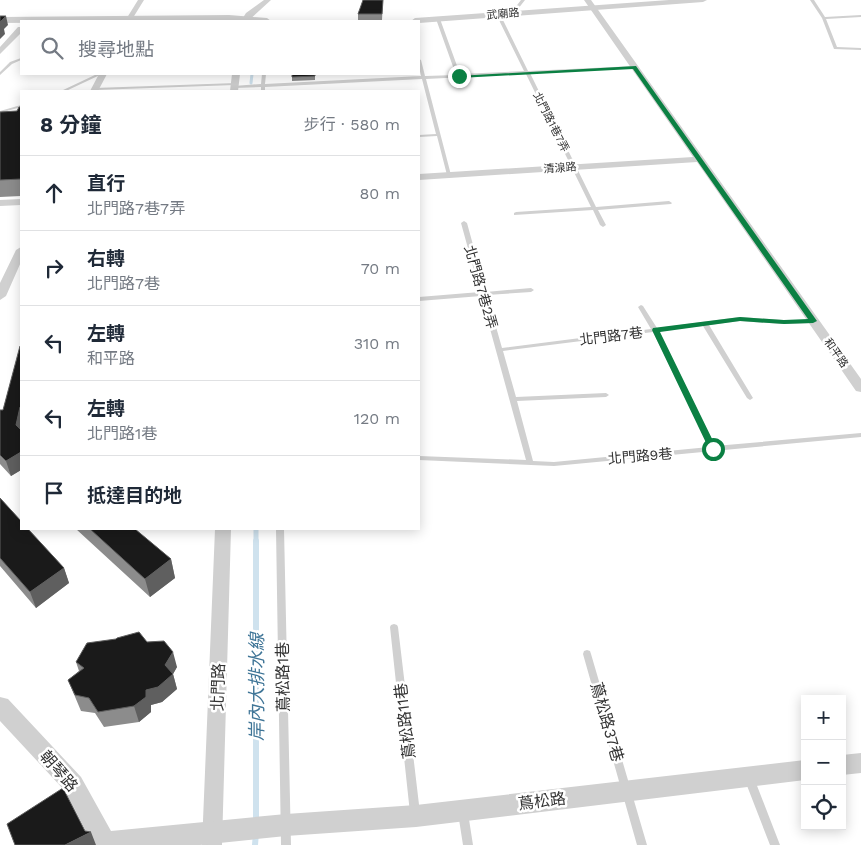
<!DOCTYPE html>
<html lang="zh-TW">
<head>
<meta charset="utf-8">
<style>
  body { margin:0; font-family:"Work Sans","Noto Sans TC",sans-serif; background:#f6f6f7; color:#1f2937 }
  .controls { position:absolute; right:15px; bottom:15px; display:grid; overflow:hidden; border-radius:0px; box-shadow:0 2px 12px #0003 }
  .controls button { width:45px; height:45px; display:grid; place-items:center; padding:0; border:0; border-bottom:1px solid #e0e1e3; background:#fff; color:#1f2937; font:25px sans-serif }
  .stop { position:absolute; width:15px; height:15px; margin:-11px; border:4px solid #0b8043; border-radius:50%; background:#fff }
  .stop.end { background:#0b8043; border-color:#fff; box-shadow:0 1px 5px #0008 }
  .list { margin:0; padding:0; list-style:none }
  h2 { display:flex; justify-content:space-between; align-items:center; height:65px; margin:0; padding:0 20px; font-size:21px }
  h2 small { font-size:16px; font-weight:400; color:#747a83 }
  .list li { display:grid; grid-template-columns:32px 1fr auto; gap:15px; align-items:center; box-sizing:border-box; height:75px; padding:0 20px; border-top:1px solid #e0e1e3 }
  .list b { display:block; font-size:19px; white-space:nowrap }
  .list p { margin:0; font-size:16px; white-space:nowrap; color:#747a83 }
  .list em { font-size:16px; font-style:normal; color:#747a83 }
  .icon { flex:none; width:28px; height:28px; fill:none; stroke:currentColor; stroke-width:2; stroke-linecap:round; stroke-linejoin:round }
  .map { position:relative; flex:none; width:861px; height:845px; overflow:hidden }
  .search { position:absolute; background:#fff; box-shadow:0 2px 12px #0003; left:20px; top:20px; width:400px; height:55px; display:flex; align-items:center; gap:12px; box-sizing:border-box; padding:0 18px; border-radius:0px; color:#747a83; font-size:19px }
  .panel { position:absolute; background:#fff; box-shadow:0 2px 12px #0003; left:20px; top:90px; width:400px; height:440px; border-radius:0px }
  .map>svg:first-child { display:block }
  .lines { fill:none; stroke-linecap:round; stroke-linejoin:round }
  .stream-far2 { stroke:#cfe2ee; stroke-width:3 }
  .stream-far1 { stroke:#cfe2ee; stroke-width:5 }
  .stream { stroke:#cfe2ee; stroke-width:6 }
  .service { fill:#d0d0d0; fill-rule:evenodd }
  .minor { fill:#d0d0d0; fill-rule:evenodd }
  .tertiary { fill:#d0d0d0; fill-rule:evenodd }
  .wall { fill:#8c8c8c }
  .shaded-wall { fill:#5f5f5f }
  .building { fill:#1a1a1a; stroke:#5f5f5f }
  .route { fill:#0b8043 }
  .labels { text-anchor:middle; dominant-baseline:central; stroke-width:5; stroke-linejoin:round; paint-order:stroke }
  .far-street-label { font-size:11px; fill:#333; stroke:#fff }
  .street-label { font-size:14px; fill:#333; stroke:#fff }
  .near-street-label { font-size:16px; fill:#333; stroke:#fff }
  .near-water-label { font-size:18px; font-style:italic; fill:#3f7597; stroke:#fff }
</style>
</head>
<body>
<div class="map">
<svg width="861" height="845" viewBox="0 0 861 845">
  <rect width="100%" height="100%" fill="#fff"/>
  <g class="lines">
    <!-- stream-far2 -->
    <path class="stream-far2" d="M251,83L252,74"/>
    <!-- stream-far1 -->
    <path class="stream-far1" d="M256,529V542"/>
    <!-- stream -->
    <path class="stream" d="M256,541V822
      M255,845L256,833"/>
    <!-- service -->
    <path class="service" d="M521,0H525L514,14H512L511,13Z
      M810,0H814L825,17L861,15V17L826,19L837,47L861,48V50L834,49L822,18Z
      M498,13L500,14L528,71L635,66L636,67L634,68L530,73L596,207L669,201L672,203L671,204L598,210L606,225L603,227L600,225L593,210L514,215V213L516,212L591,207L526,74L426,79L451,175L449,176L447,175L437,136L419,137V135L436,134L422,79L265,87V91H261V87L234,88L232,87L234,86L261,84L262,74H266L265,84L421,76L419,67V59L421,60L425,76L456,75L436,19L438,18L440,19L460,74L524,71L496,14Z
      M21,58V60L12,64L0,75V72L10,62Z
      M97,74H102L66,91H61Z
      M236,83V85H235L95,90L93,89L95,88Z
      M21,105V107L0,113V111Z
      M464,221L467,223L486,292L531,288L534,290L531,292L487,295L502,348L651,329L638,307L641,305L643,306L657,328L740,317L783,320H815L816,321L813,323L783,324L740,321L709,325L753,398L750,400L747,398L703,326L659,331L715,446L861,433V437L554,466L419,460V456L526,460L481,296L419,301V297L480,292L461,223ZM653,332L709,447L554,462L533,461L517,401L606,397L609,395L606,393L516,397L503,351Z
      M276,529H284L291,845H281Z
      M394,624L397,625L398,627L420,813L419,816L415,818L411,816L410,813L390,627L391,625Z
      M587,650L590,651L591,654L647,845H637L583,654L584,651Z
      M749,774L752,775L754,778L780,845H770L744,778L746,775Z
      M463,808L467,810L468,813L473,845H463L458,813L459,810Z"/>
    <!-- minor -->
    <path class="minor" d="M138,0H144L131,21H125Z
      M264,0H271L248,21H241L246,13Z
      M584,0H591L861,379V392L856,391L697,162L419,180V174L693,157Z
      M18,27H21V33L0,54V47Z
      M99,74H107L98,91H90Z
      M232,74H240L238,91H230Z
      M21,199V205L0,206V200Z
      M21,247V262L6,296L0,300V283L16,250Z
      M215,529H231L222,845H202Z"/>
    <!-- tertiary -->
    <path class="tertiary" d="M669,0H707L703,2L419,23V21H411L415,18Z
      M229,15L267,18L271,21L0,23V17Z
      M0,697L8,699L81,777L111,831L286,814L416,805L805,760V780L416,827L286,836L200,845H93L65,791L0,721Z
      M861,753V773L842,775V755Z"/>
  </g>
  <!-- wall -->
  <path class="wall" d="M383,0L382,20H358V14Z
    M292,74H315V80L292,81Z
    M21,107V196L0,197V112L17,111Z
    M21,346V470L11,476L0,464V410H3Z
    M0,498L64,568L69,583L36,608L0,566Z
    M76,529H135L171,559L175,578L150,597Z
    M147,642L177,667L173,674L177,689L162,702L151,705V712L139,722L104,727L95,713L81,711L68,680L79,671L76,662Z"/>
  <!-- shaded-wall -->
  <path class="shaded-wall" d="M6,16L8,25L4,29L5,34L0,39V22Z
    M20,407L21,410V440L16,425Z
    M21,452V470L11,476L6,461Z
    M171,559L175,578L150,597L145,579Z
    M64,568L69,583L36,608L30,592Z
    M173,652L177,667L173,674L177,689L162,702L151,705V712L139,722L134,706L165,665Z
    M91,832L96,845H65Z"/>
  <!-- building -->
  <path class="building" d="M363,0H383L382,14H358Z
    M0,16H6L0,22Z
    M292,74H315V76L292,77Z
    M19,107H21V179L0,180V112L17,111Z
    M20,346H21V406L20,407L16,425L21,430V452L6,461L0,455V410H3Z
    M0,498L21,521V529H28L64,568L30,592L0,558Z
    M90,529H135L171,559L145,579Z
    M139,632L147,642L164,641L173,652L165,665L173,674L158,687L146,690V697L134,706L98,712L89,698L75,695L68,680L84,668L76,662L87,643L116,639L117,638Z
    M63,788L85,831L91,832L65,845H15L7,824Z"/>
  <!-- route -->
  <path class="route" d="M636,66L817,321L813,323L784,324L740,321L660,332L717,449L713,452L709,449L652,330L653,328L740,317L784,320L808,319L633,69L459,78L457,76Z"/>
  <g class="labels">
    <!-- far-street labels -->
    <g class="far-street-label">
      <text transform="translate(503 14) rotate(-5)">武廟路</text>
      <text transform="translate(551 122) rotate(63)">北門路1巷7弄</text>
      <text transform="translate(560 168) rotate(-4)">清湶路</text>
      <text transform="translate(836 353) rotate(55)">和平路</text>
    </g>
    <!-- street labels -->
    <g class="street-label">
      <text transform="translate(481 287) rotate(74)">北門路7巷2弄</text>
      <text transform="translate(611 336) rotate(-7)">北門路7巷</text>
      <text transform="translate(640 456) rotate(-5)">北門路9巷</text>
    </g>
    <!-- near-street labels -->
    <g class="near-street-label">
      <text transform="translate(283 677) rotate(-91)">蔦松路1巷</text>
      <text transform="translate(218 687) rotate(-88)">北門路</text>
      <text transform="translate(405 721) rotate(-97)">蔦松路11巷</text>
      <text transform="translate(607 722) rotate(74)">蔦松路37巷</text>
      <text transform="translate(59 771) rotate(49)">朝琴路</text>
      <text transform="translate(542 801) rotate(-7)">蔦松路</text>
    </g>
    <!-- near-water labels -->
    <g class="near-water-label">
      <text transform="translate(256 687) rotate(-90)">岸內大排水線</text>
    </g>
  </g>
</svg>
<div class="controls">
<button>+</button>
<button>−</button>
<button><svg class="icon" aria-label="locate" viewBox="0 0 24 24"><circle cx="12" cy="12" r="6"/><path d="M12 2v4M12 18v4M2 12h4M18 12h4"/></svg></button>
</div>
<div class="stop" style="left:713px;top:449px"></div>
<div class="stop end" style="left:459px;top:76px"></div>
<div class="search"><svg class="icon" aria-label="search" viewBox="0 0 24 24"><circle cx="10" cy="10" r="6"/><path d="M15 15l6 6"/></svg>搜尋地點</div>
<section class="panel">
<h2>8 分鐘<small>步行 · 580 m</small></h2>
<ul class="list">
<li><svg class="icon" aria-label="ahead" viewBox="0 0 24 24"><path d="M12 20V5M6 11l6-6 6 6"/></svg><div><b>直行</b><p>北門路7巷7弄</p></div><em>80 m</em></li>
<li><svg class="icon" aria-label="right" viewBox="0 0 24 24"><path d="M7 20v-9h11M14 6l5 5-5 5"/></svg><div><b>右轉</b><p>北門路7巷</p></div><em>70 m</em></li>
<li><svg class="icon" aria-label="left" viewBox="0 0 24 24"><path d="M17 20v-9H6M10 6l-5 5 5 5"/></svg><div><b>左轉</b><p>和平路</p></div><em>310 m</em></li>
<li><svg class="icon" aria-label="left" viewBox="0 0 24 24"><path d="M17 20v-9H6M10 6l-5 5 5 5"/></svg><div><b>左轉</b><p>北門路1巷</p></div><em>120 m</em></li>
<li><svg class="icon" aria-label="arrive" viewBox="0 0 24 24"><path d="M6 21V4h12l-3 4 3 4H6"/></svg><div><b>抵達目的地</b></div></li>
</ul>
</section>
</div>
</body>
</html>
